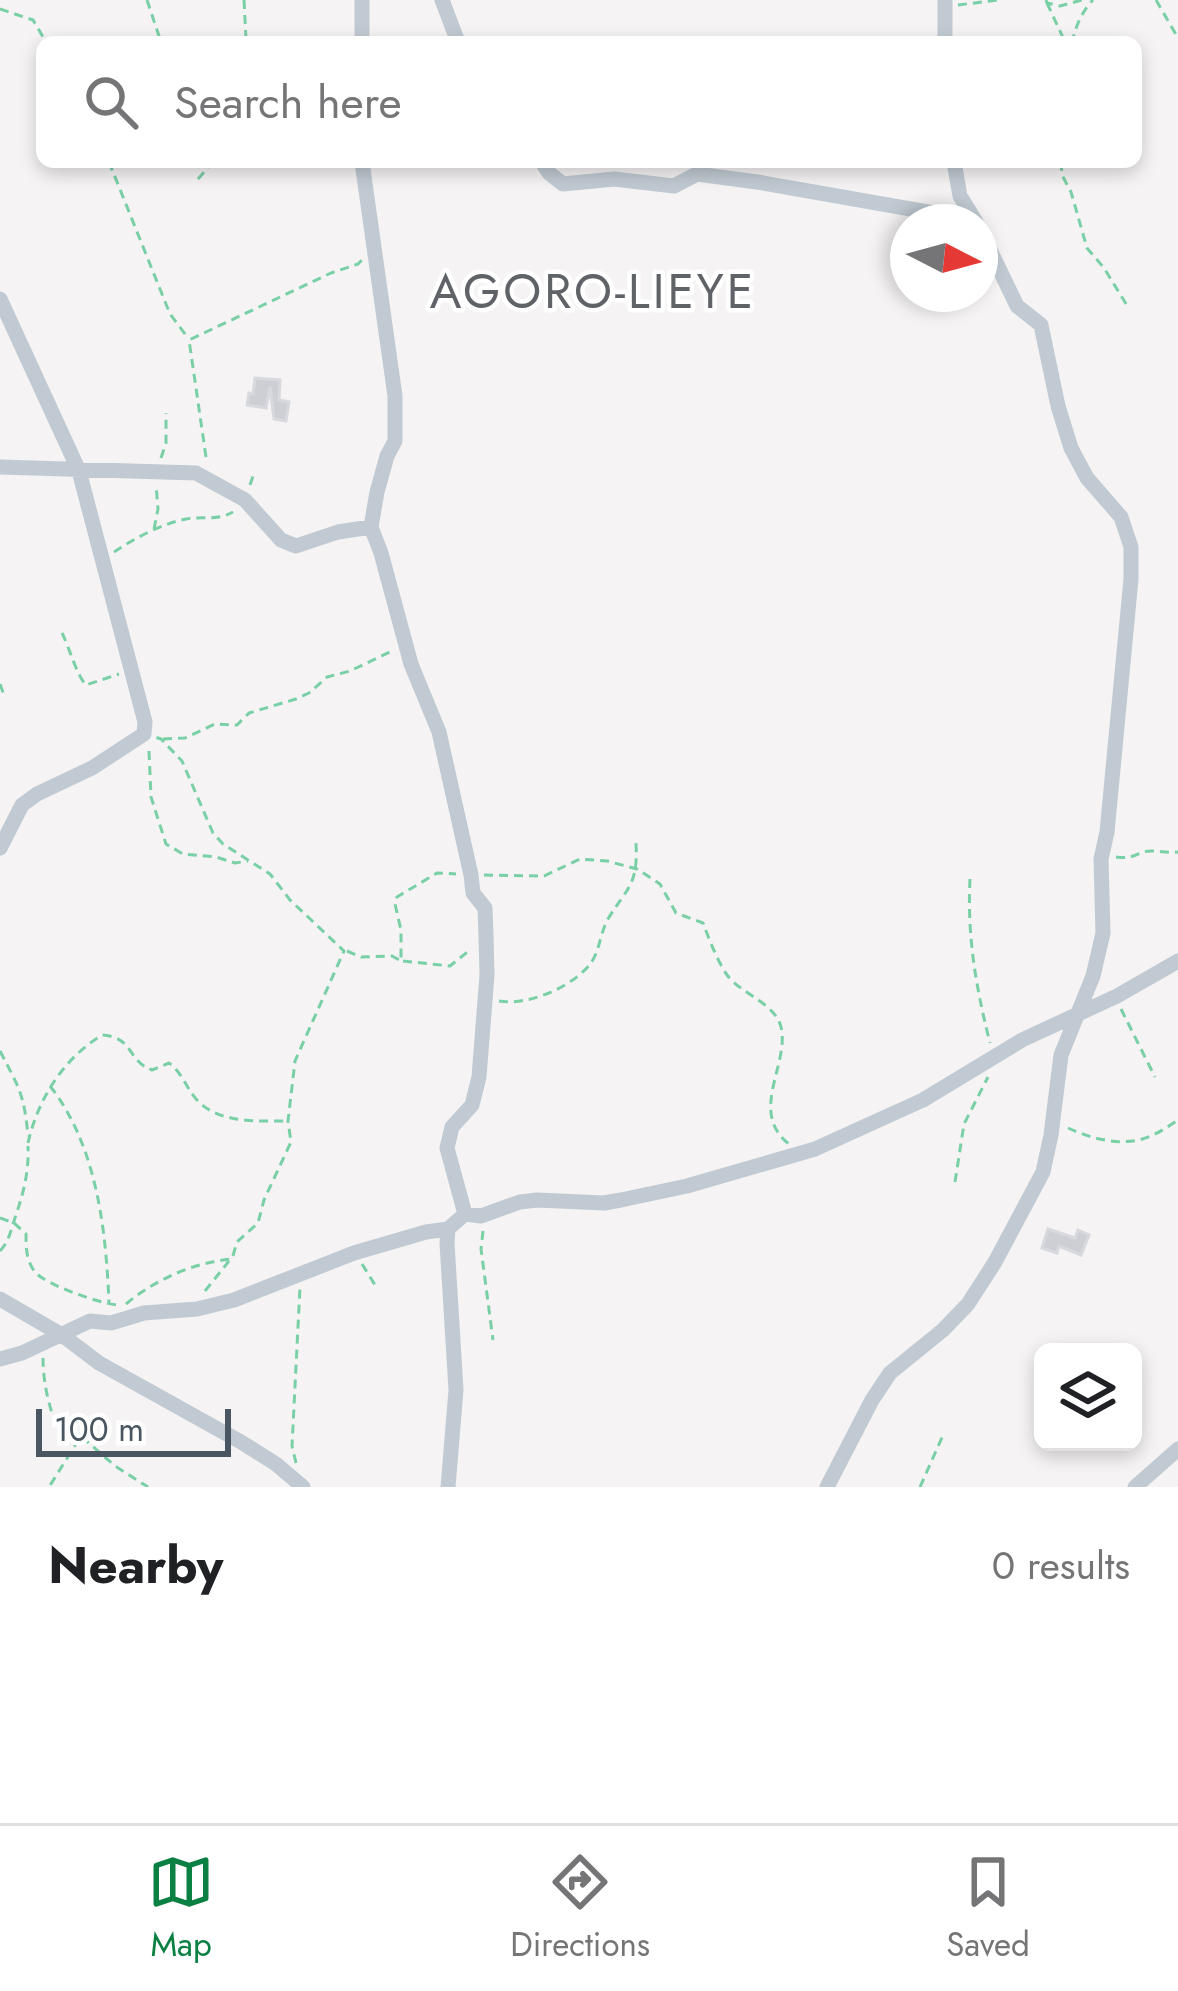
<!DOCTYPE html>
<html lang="en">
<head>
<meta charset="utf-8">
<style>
  body { margin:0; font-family:Jost,sans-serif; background:#f2f2f2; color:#202124 }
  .controls { position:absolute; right:36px; bottom:36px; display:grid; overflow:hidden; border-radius:18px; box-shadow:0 6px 18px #0003 }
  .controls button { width:108px; height:108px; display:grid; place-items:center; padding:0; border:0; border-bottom:3px solid #e0e0e0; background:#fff; color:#202124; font:60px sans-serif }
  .compass { position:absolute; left:890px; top:204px; width:108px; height:108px; border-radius:50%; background:#fff; box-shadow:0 6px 18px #0003; rotate:96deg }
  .scale { position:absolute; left:36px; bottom:30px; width:195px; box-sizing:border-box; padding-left:12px; border:6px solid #4a5661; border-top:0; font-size:33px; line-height:42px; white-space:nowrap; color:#4a5661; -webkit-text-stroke:9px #fff; paint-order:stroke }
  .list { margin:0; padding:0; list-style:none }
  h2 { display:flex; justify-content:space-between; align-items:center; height:156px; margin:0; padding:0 48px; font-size:51px }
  h2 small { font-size:39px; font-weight:400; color:#757577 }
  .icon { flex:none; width:66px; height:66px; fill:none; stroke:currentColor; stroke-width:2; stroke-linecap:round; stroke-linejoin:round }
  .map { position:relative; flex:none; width:1178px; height:1487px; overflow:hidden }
  .search { position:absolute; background:#fff; box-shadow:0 6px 18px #0003; left:36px; right:36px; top:36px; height:132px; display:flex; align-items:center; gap:30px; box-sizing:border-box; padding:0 42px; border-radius:18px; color:#757577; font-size:45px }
  .sheet { height:336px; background:#fff }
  nav { display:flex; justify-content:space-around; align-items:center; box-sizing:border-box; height:168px; border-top:3px solid #e0e0e0; background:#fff; font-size:33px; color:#757577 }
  nav a { display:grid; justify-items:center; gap:6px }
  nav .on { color:#0b8043 }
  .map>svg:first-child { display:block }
  .building { fill:#cdcfd5; stroke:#d7d9de; stroke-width:3 }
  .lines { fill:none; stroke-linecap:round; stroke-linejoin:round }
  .path { stroke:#7ad0a6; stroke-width:3; stroke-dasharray:9 6; stroke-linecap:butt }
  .minor { stroke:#c1cad2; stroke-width:15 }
  .labels { text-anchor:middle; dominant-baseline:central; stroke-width:9; stroke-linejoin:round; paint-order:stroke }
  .quarter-label { font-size:48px; letter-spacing:3px; fill:#5f6368; stroke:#fff }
</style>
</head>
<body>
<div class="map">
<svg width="1178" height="1487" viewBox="0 0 1178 1487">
  <rect width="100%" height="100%" fill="#f5f3f3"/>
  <!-- building -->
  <path class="building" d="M255,378L280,380L279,400L289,402L286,421L274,419L270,387L266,408L247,405L249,393L253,394Z
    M1048,1229L1075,1238L1078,1230L1089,1235L1081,1255L1059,1246L1057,1253L1042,1248Z"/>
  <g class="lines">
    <!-- path -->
    <path class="path" d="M147,0L161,42
      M244,0L246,39H259L260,42
      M1046,0L1047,3L1060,6L1082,0
      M1156,0L1178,38
      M1047,3L1065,42
      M958,5L998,0
      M0,9L33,20L46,42
      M1070,42L1073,39C1076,25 1083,10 1093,0
      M109,162L170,314L188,338
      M1061,162L1062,175L1071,192L1087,248L1104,268L1128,307
      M198,179L213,162
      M206,457L189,340L331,273L358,264L363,259
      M161,458L166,443V413
      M250,485L254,473
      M154,529L158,509L156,485
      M114,552C135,538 161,524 186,519C203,516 217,521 233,512
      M62,633C70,649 76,674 86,685L119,674
      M0,684L4,695
      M163,739L185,738L215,724L237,725L249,713L296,699L309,693L327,677L350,671L394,650
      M149,751L151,797L166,844L183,854L216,857L235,863L248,861
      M1116,857C1136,860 1137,851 1151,851C1160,851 1168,853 1178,852
      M484,875L544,876L580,859L607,861L637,869L660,884L676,913L703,923C709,939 717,960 727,975C741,994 775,1003 781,1027C790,1064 748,1112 789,1144
      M970,879C967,936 976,988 990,1043
      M347,951L361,957L392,956L401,961V930L395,904L397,897L437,873L456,874
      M403,961L450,966L471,949
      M499,1001C528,1006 573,987 591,963C600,950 600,933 608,919C628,886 638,886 636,843
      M1121,1009L1155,1077
      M0,1051C19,1088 24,1093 28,1136
      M50,1086C97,1146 106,1230 109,1303
      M1068,1128C1094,1140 1126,1148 1153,1135C1162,1131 1170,1125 1178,1120
      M28,1143C38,1099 63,1059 102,1035C134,1037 127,1061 152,1070L169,1063C182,1072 186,1088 197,1100C219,1124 259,1121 288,1121
      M955,1182L964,1124L988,1077
      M0,1218L14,1223L26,1234C26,1248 26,1260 35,1272C46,1285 99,1303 117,1305
      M483,1231L481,1249L493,1340
      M0,1251C10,1240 11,1229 16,1215C24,1191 29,1171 28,1146
      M362,1264L375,1285
      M205,1291L229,1261
      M126,1304C154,1280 195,1262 232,1259L237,1242L258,1223L264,1200L291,1142L288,1121L295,1061L344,951L290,900L270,874L223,844L213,833L182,761L161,739L155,737
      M43,1358C43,1384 50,1415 63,1438L81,1436L49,1487
      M82,1437L115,1466L148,1487
      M296,1463L292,1446L300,1287
      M920,1487L944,1433"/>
    <!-- minor -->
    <path class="minor" d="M442,0L458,42
      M362,42V0
      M945,42V0
      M362,162L395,396V441L387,456L377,492L371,527L381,553L411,664L439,732L471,875L473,893L485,908L486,936L487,975L479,1077L472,1105L452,1127L447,1148L465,1214
      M542,162L549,173L563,184L614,179L674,186L697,174L757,182L962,218L970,222
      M954,162L960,196L976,222
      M0,299L79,471L145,722L144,734L92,768L37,794L22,805L0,848
      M0,467L196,473L245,500L281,540L296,546L338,532L371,527
      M0,1299L62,1335L99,1363L241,1442L276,1464L303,1487
      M0,1359L22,1353L90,1321L111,1323L144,1313L197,1309L234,1300L354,1253L426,1232L448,1229
      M448,1487L456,1390L447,1243L448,1229L465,1214L481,1216L520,1202L537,1200L604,1203L621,1200L687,1186L815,1149L923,1100L1022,1040L1117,996L1178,961
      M827,1487L872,1400L890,1373L943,1330L968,1304L995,1262L1043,1172L1051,1135L1061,1055L1093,976L1103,933L1101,859L1107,832L1131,579V547L1121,517L1087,478L1071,448L1058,406L1041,325L1017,306L980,229
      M1135,1487L1178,1449"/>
  </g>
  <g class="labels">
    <!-- quarter labels -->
    <g class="quarter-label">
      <text x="593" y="291">AGORO-LIEYE</text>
    </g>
  </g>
</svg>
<div class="controls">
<button><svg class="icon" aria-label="layers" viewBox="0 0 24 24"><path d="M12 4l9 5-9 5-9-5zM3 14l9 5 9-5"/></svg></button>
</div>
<svg class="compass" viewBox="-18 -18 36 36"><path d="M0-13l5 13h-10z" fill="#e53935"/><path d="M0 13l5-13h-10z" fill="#757577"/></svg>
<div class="scale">100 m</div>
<div class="search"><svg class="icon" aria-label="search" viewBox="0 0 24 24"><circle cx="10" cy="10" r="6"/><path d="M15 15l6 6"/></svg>Search here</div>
</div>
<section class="sheet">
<h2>Nearby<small>0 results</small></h2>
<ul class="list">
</ul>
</section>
<nav>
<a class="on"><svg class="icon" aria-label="map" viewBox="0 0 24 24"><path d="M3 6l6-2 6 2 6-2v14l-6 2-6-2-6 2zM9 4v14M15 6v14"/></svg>Map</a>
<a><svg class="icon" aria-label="directions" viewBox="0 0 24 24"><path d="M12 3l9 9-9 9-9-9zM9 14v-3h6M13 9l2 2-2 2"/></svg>Directions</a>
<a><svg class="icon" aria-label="saved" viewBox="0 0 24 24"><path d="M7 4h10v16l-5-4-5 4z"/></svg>Saved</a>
</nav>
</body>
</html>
